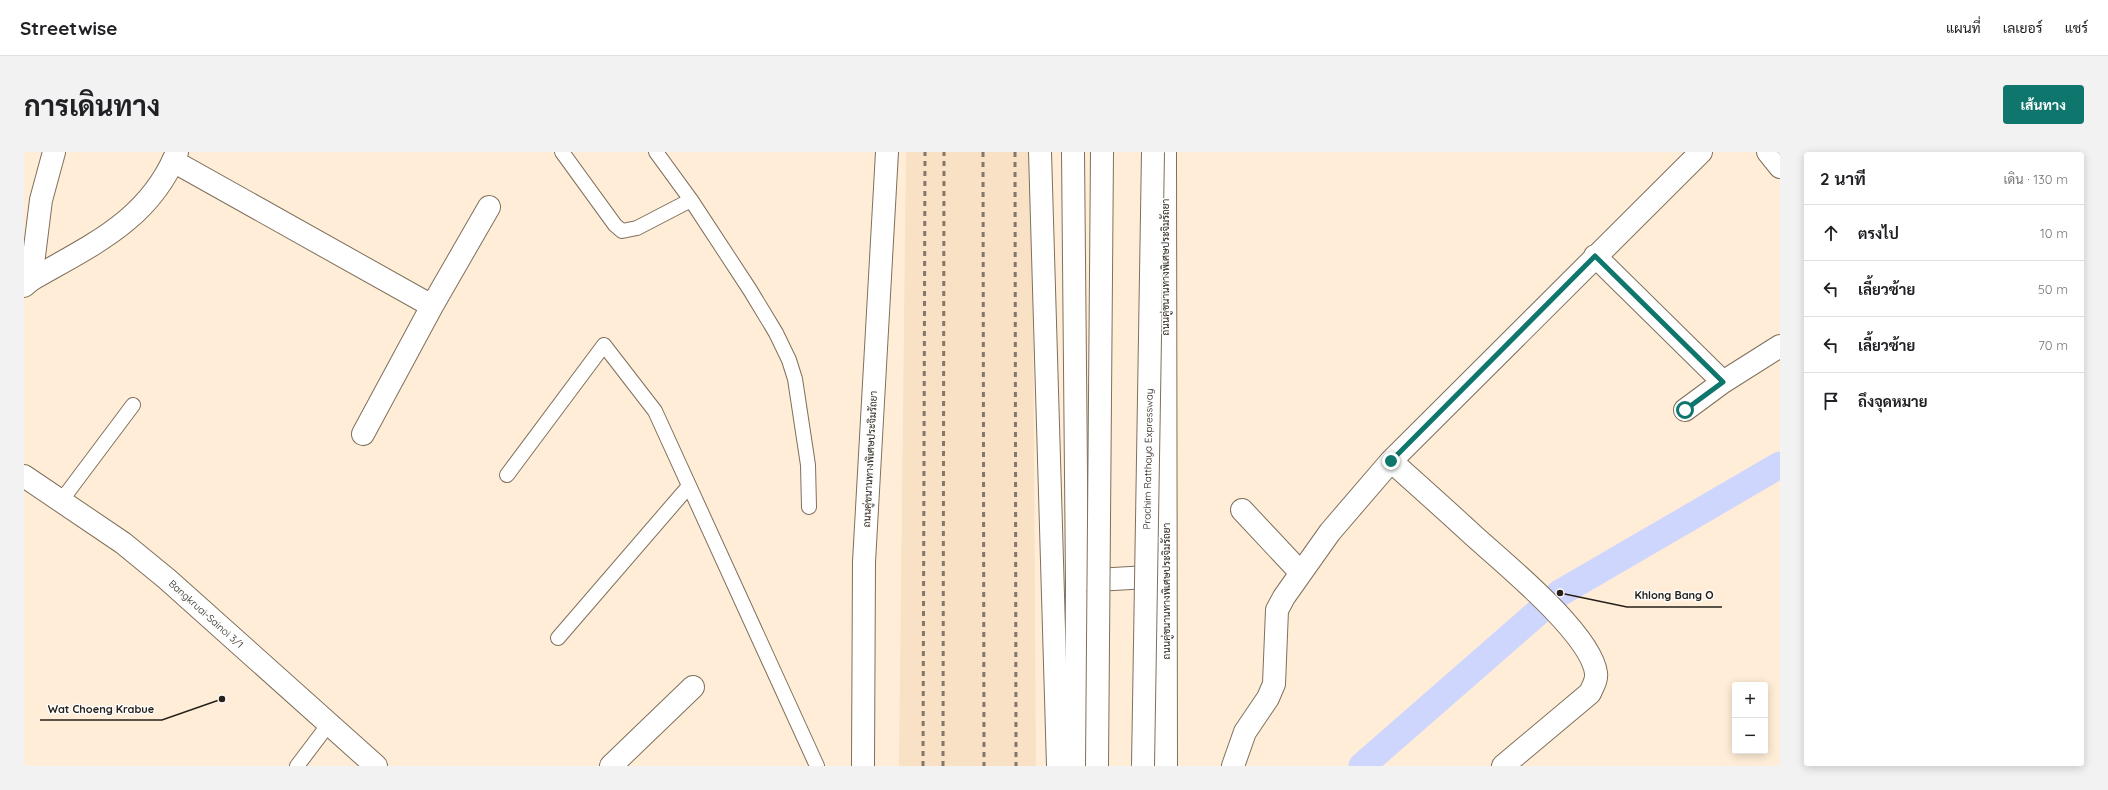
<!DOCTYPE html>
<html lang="th">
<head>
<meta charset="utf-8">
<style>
  body { margin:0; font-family:Quicksand,Sarabun,sans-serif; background:#f2f2f2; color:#202124 }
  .controls { position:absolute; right:12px; bottom:12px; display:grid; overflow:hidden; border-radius:4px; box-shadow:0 2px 10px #0003 }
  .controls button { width:36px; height:36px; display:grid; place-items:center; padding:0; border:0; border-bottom:1px solid #e0e0e0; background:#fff; color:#202124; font:20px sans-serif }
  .stop { position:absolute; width:12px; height:12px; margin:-9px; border:3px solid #0f766e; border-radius:50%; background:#fff }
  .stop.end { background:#0f766e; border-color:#fff; box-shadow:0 1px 4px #0008 }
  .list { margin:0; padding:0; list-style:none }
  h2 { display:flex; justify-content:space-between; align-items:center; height:52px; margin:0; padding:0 16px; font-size:17px }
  h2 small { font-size:13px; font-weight:400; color:#757577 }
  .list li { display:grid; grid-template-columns:26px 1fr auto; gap:12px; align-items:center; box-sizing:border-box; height:56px; padding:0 16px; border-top:1px solid #e0e0e0 }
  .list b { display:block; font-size:15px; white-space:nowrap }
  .list em { font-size:13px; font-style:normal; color:#757577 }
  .icon { flex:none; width:22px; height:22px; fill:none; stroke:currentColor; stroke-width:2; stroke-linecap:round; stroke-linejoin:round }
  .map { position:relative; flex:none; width:1756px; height:614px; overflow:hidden; border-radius:4px }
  header { display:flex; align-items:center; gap:24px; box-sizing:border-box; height:56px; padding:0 20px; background:#fff; border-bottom:1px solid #e0e0e0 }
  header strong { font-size:19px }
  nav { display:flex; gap:22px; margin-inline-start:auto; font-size:14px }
  .intro { display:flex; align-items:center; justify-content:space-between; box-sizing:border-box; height:96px; padding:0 24px }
  h1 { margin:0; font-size:28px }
  .button { padding:10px 18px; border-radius:4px; background:#0f766e; color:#fff; font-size:14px; font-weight:700 }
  main { display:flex; gap:24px; padding:0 24px }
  aside { flex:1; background:#fff; border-radius:4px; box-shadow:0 2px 10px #0003 }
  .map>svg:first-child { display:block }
  .built { fill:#f8e1c4 }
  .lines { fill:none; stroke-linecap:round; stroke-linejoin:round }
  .canal { stroke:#ced6fe; stroke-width:27 }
  .lane-casing { stroke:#7f705c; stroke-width:16 }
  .street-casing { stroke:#7f705c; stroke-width:24 }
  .secondary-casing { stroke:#7f705c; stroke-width:24 }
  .highway-casing { stroke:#7f705c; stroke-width:24 }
  .lane { stroke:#fff; stroke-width:14 }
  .street { stroke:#fff; stroke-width:22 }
  .secondary { stroke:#fff; stroke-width:22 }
  .highway { stroke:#fff; stroke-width:22 }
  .rail { stroke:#827769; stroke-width:3; stroke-dasharray:5 5; stroke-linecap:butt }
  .highway-bridge-casing { stroke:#7f705c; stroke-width:24; stroke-linecap:butt }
  .highway-bridge { stroke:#fff; stroke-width:22 }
  .route { stroke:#0f766e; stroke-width:5 }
  .labels { text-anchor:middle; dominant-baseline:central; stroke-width:3; stroke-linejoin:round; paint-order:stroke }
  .street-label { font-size:10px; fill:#262018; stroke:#fdfdfd }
  .leader { fill:none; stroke:#262018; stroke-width:1.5 }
  .callout-dot { fill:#262018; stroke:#fdfdfd; stroke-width:1.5 }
  .callout-label { font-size:11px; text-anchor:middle; font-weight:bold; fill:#262018; stroke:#fdfdfd; stroke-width:3; stroke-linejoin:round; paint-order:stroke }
</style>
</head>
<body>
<header>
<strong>Streetwise</strong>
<nav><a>แผนที่</a><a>เลเยอร์</a><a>แชร์</a></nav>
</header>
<div class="intro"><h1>การเดินทาง</h1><a class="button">เส้นทาง</a></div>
<main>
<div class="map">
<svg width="1756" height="614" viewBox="0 0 1756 614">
  <rect width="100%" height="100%" fill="#ffedd7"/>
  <!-- built -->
  <path class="built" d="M882,0H1008L1012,614H875Z"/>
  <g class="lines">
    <!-- canal -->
    <path class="canal" d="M1338,614L1536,441L1756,313"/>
    <defs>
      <path id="lane" d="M538,0L591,73L598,79L613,76L667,48
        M632,0L667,48L726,138L752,181L765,208L771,227L784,313L785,355
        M483,323L580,193L631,259L793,614
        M37,349L109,253
        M534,486L665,334
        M273,614L304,573"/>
      <path id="street" d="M1744,0L1756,15
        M149,9L408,154L339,282
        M1571,104L1699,230L1661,258
        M7,128L17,48L30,0
        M408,154L465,55
        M1699,230L1756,194
        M1367,309C1395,334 1423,359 1450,384C1480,411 1567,482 1572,521C1573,528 1569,534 1566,541L1479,614
        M0,324L99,391L143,427L352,614
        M1218,358L1277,421
        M587,614L669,535
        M1209,614L1221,580L1244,546L1250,532L1253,458L1260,445L1306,380L1367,309L1677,0"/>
      <path id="secondary" d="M1049,0L1053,430L1052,614
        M1141,0L1142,614
        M0,134L7,128C67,93 125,69 153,0
        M1055,429L1141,424
        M839,614L840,410L863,0"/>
      <path id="highway" d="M1016,0L1034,614"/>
    </defs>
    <!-- lane casing -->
    <use href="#lane" class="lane-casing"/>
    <!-- street casing -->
    <use href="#street" class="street-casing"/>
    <!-- secondary casing -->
    <use href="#secondary" class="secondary-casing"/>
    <!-- highway casing -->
    <use href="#highway" class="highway-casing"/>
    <!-- lane -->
    <use href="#lane" class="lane"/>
    <!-- street -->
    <use href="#street" class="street"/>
    <!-- secondary -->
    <use href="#secondary" class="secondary"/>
    <!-- highway -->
    <use href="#highway" class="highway"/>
    <!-- rail -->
    <path class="rail" d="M959,0L960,614
      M991,0L992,614
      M899,614L901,0
      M919,614L920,0"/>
    <defs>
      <path id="highway-bridge" d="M1073,614L1078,0
        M1119,614L1129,0"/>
    </defs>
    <!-- highway-bridge casing -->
    <use href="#highway-bridge" class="highway-bridge-casing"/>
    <!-- highway-bridge -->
    <use href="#highway-bridge" class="highway-bridge"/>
  </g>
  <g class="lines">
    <!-- route -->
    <path class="route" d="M1367,309L1571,104L1699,230L1661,258"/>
  </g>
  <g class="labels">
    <!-- street labels -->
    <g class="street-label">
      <text transform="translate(1141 115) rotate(-90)">ถนนคู่ขนานทางพิเศษประจิมรัถยา</text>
      <text transform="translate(846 307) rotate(-87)">ถนนคู่ขนานทางพิเศษประจิมรัถยา</text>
      <text transform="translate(1124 307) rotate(-89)">Prachim Ratthaya Expressway</text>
      <text transform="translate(1142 439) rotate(-90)">ถนนคู่ขนานทางพิเศษประจิมรัถยา</text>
      <text transform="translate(182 462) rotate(42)">Bangkruai-Sainoi 3/1</text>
    </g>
  </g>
  <!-- callouts -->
  <path class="leader" d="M1536 441L1603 455H1698M198 547L138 568H16"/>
  <g class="callout-dot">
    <circle cx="1536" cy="441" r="4"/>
    <circle cx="198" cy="547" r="4"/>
  </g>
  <g class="callout-label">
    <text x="1650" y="447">Khlong Bang O</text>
    <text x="77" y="561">Wat Choeng Krabue</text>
  </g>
</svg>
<div class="controls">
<button>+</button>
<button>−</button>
</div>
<div class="stop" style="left:1661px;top:258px"></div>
<div class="stop end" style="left:1367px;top:309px"></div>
</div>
<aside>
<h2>2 นาที<small>เดิน · 130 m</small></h2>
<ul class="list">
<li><svg class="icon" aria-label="ahead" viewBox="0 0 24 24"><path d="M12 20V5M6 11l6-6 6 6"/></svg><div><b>ตรงไป</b></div><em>10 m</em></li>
<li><svg class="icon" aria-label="left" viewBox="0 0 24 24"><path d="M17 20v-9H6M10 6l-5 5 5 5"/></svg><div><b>เลี้ยวซ้าย</b></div><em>50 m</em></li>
<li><svg class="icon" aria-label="left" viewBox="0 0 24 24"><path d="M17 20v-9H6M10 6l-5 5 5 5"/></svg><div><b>เลี้ยวซ้าย</b></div><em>70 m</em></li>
<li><svg class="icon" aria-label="arrive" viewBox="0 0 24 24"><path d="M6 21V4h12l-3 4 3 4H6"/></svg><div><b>ถึงจุดหมาย</b></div></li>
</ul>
</aside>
</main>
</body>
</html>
